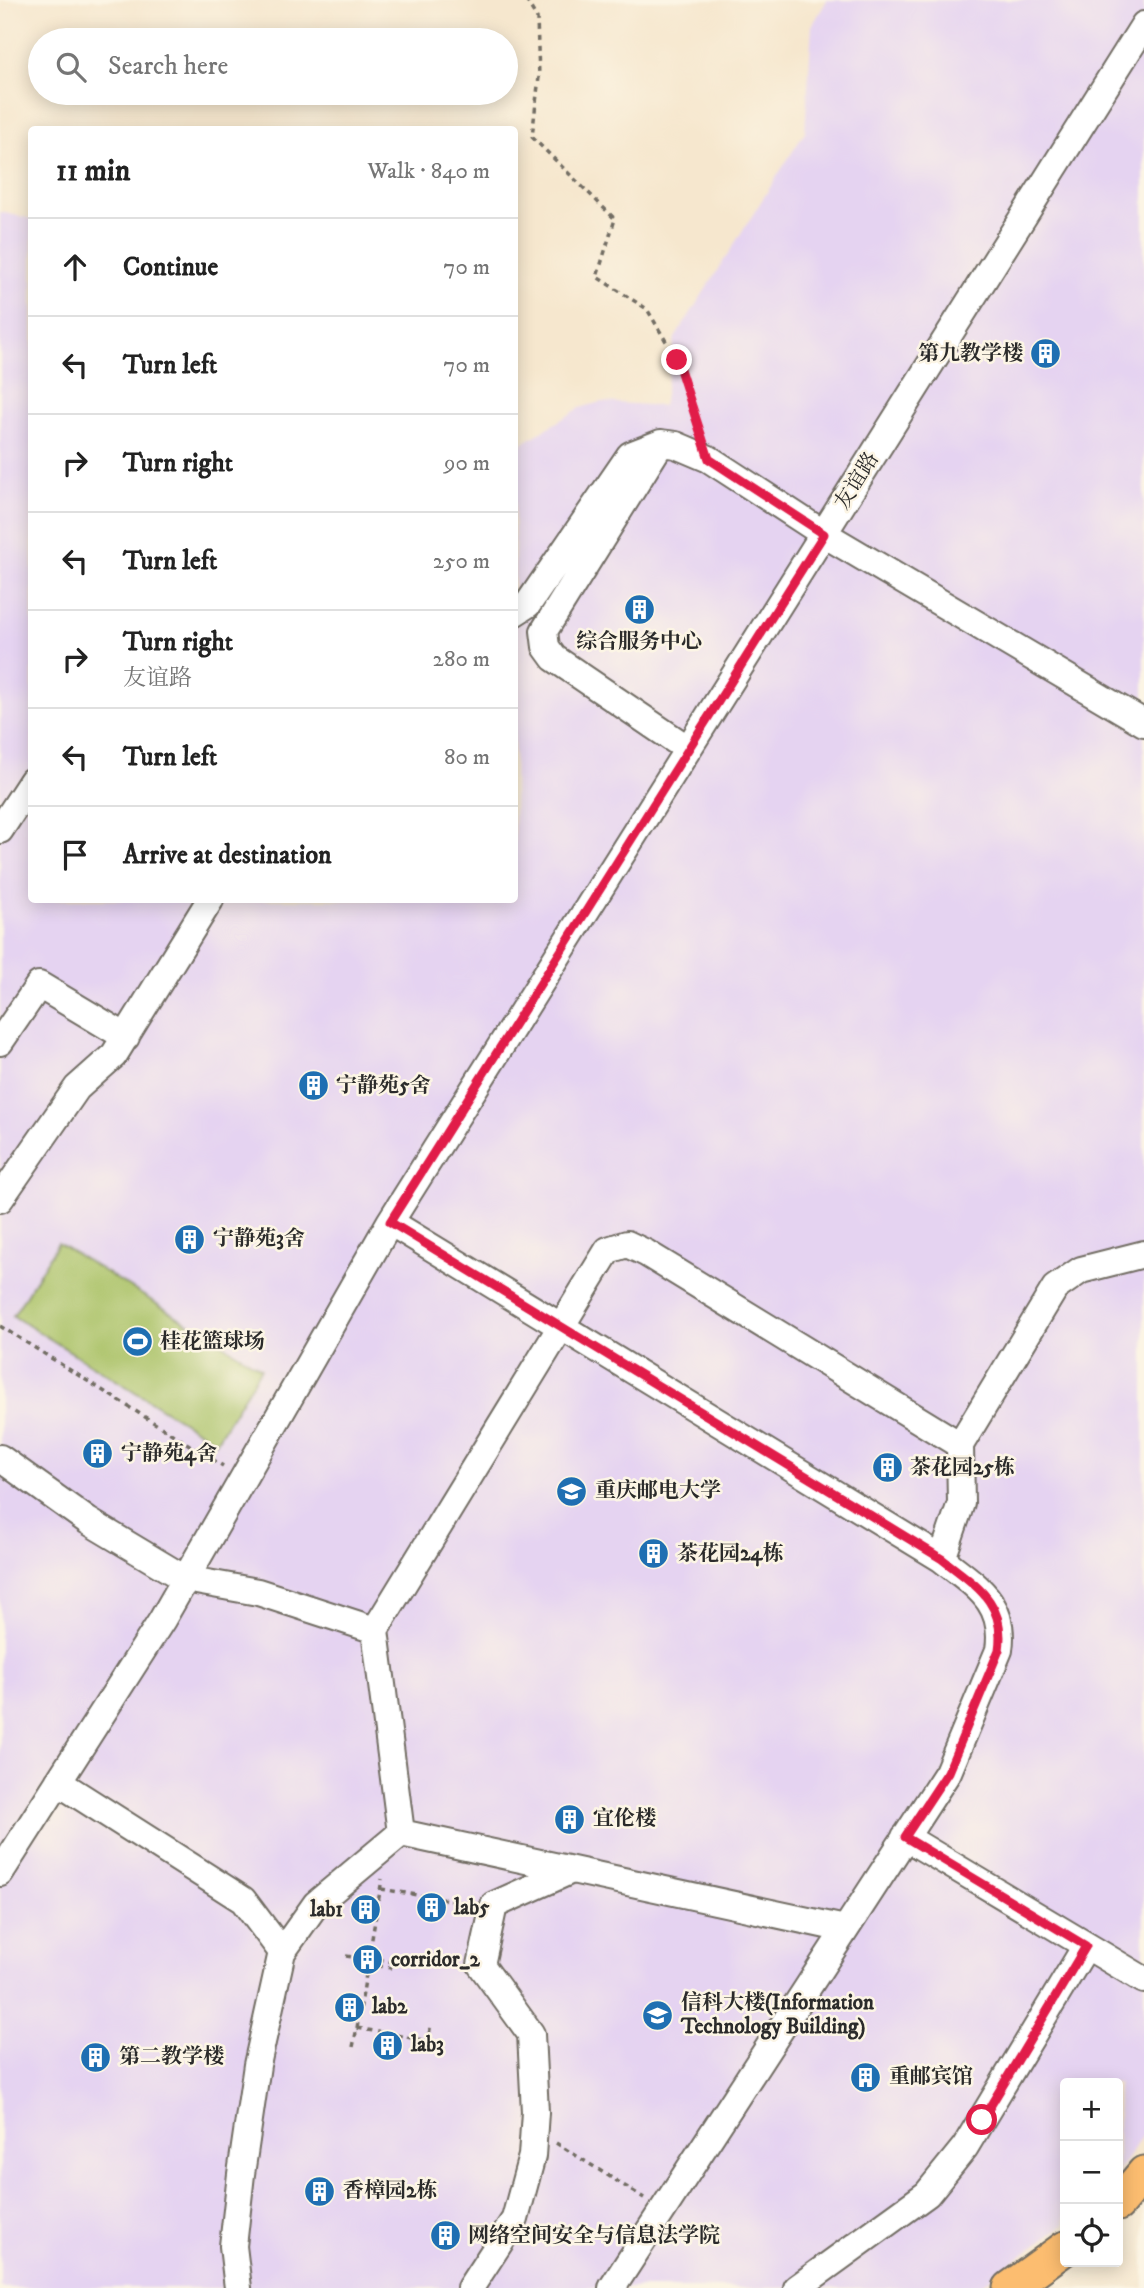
<!DOCTYPE html>
<html lang="en">
<head>
<meta charset="utf-8">
<style>
  body { margin:0; font-family:"IM FELL DW Pica","Noto Serif SC",serif; background:#f2f2f2; color:#222 }
  .controls { position:absolute; right:21px; bottom:21px; display:grid; overflow:hidden; border-radius:7px; box-shadow:0 4px 18px #0003 }
  .controls button { width:63px; height:63px; display:grid; place-items:center; padding:0; border:0; border-bottom:2px solid #e0e0e0; background:#fff; color:#222; font:35px sans-serif }
  .stop { position:absolute; width:21px; height:21px; margin:-16px; border:5px solid #e11d48; border-radius:50%; background:#fff }
  .stop.end { background:#e11d48; border-color:#fff; box-shadow:0 2px 7px #0008 }
  .list { margin:0; padding:0; list-style:none }
  h2 { display:flex; justify-content:space-between; align-items:center; height:91px; margin:0; padding:0 28px; font-size:30px }
  h2 small { font-size:23px; font-weight:400; color:#767676 }
  .list li { display:grid; grid-template-columns:46px 1fr auto; gap:21px; align-items:center; box-sizing:border-box; height:98px; padding:0 28px; border-top:2px solid #e0e0e0 }
  .list b { display:block; font-size:26px; white-space:nowrap }
  .list p { margin:0; font-size:23px; white-space:nowrap; color:#767676 }
  .list em { font-size:23px; font-style:normal; color:#767676 }
  .icon { flex:none; width:38px; height:38px; fill:none; stroke:currentColor; stroke-width:2; stroke-linecap:round; stroke-linejoin:round }
  .map { position:relative; flex:none; width:1144px; height:2288px; overflow:hidden }
  .search { position:absolute; background:#fff; box-shadow:0 4px 18px #0003; left:28px; top:28px; width:490px; height:77px; display:flex; align-items:center; gap:18px; box-sizing:border-box; padding:0 24px; border-radius:38px; color:#767676; font-size:26px }
  .panel { position:absolute; background:#fff; box-shadow:0 4px 18px #0003; left:28px; top:126px; width:490px; height:777px; border-radius:7px }
  .map>svg:first-child { display:block }
  .built { fill:#e5d3f1 }
  .green { fill:#aac267; stroke:#6a7649; stroke-width:2 }
  .lines { fill:none; stroke-linecap:round; stroke-linejoin:round }
  .minor-casing { stroke:#726d64; stroke-width:30 }
  .major-casing { stroke:#726d64; stroke-width:37 }
  .path { stroke:#726d64; stroke-width:3.5; stroke-dasharray:5 5; stroke-linecap:butt }
  .minor { stroke:#fff; stroke-width:26 }
  .major { stroke:#fcbd6f; stroke-width:33 }
  .route { stroke:#e11d48; stroke-width:9 }
  .labels { text-anchor:middle; dominant-baseline:central; stroke-width:5; stroke-linejoin:round; paint-order:stroke }
  .poi-label { font-size:21px; font-weight:bold; fill:#2b2b2b; stroke:#fcf5e5; text-anchor:start }
  .street-label { font-size:21px; fill:#2b2b2b; stroke:#fcf5e5 }
</style>
</head>
<body>
<div class="map">
<svg width="1144" height="2288" viewBox="0 0 1144 2288">
  <rect width="100%" height="100%" fill="#fcf5e5"/>
  <filter id="ink" filterUnits="userSpaceOnUse"><feTurbulence type="fractalNoise" baseFrequency=".0143" numOctaves="2"/><feDisplacementMap in="SourceGraphic" scale="14" xChannelSelector="R" yChannelSelector="G"/><feConvolveMatrix kernelMatrix="1 2 1 2 8 2 1 2 1" color-interpolation-filters="sRGB"/></filter>
  <filter id="wash" filterUnits="userSpaceOnUse"><feTurbulence type="fractalNoise" baseFrequency=".00686" numOctaves="4" result="noise"/><feDisplacementMap in="SourceGraphic" scale="28" xChannelSelector="R" yChannelSelector="G"/><feGaussianBlur stdDeviation="1.57" result="paint"/><feColorMatrix in="noise" values="0 0 0 0 0 0 0 0 0 0 0 0 0 0 0 0 0 1.4 0 .05"/><feComposite in="paint" operator="in"/></filter>
  <g filter="url(#wash)">
    <rect width="100%" height="100%" fill="#f6e7ce"/>
    <!-- built -->
    <path class="built" d="M827,0H1144V2132L1118,2173V2083H1065V2224L976,2288H0V212L32,219V900H514L515,448L580,408L601,402L663,406L675,338L805,132L812,26Z"/>
    <!-- green -->
    <path class="green" d="M58,1243L261,1368L216,1442L13,1316Z"/>
  </g>
  <g filter="url(#ink)">
    <g class="lines">
      <defs>
        <path id="minor" d="M661,443L544,631L546,647L554,658L688,749
          M514,613L528,604L630,455L661,443L676,445L709,459L824,534L1144,723
          M0,830L32,781
          M0,1042L39,985L126,1037
          M0,1199L77,1088L114,1055L210,900
          M390,1222L1144,25
          M0,1458L88,1521L185,1579L258,1592L375,1630L608,1250L627,1244L646,1253L960,1445
          M942,1559L961,1503L960,1445L1055,1288L1081,1270L1144,1254
          M375,1630L401,1833
          M58,1782L243,1900L282,1952
          M401,1833L845,1929
          M905,1837L1144,1980
          M0,1873L162,1620L390,1222L942,1559C976,1586 1006,1602 999,1650L948,1772L612,2288
          M238,2288L233,2246L241,2174L257,2065L282,1952L316,1904L401,1833
          M470,2288L515,2219L532,2156L535,2112L531,2034L481,1965L494,1905L572,1870
          M797,2288L927,2194L965,2147L1086,1946"/>
        <path id="major" d="M1118,2204L1144,2173
          M1010,2288L1065,2248"/>
      </defs>
      <!-- minor casing -->
      <use href="#minor" class="minor-casing"/>
      <!-- major casing -->
      <use href="#major" class="major-casing"/>
      <!-- path -->
      <path class="path" d="M526,0L537,18L539,77L532,137L615,219L597,277L647,309L677,360L700,432
        M0,1326L223,1466
        M381,1889L472,1904
        M346,1956L368,1959
        M369,1957L394,1962
        M368,1964L392,1968
        M357,2028L382,1879
        M353,2047L357,2028L428,2041L431,2023
        M556,2143L644,2198"/>
      <!-- minor -->
      <use href="#minor" class="minor"/>
      <!-- major -->
      <use href="#major" class="major"/>
    </g>
  </g>
  <g class="lines" filter="url(#ink)">
    <!-- route -->
    <path class="route" d="M677,360L709,459L824,534L390,1222L942,1559C976,1586 1006,1602 999,1650L948,1772L905,1837L1086,1946L982,2120"/>
  </g>
  <!-- icons -->
  <defs>
    <symbol id="building-disc" viewBox="-11 -11 22 22"><circle r="9.5" fill="#1f6fb2" stroke="#fcf5e5"/><path d="M-4-6H4V6H1V3H-1V6H-4ZM-2.5-4.3h1.7v1.8h-1.7ZM.8-4.3h1.7v1.8H.8ZM-2.5-1h1.7V.8h-1.7ZM.8-1h1.7V.8H.8Z" fill="#fff"/></symbol>
    <symbol id="stadium-disc" viewBox="-11 -11 22 22"><circle r="9.5" fill="#1f6fb2" stroke="#fcf5e5"/><path d="M0-5a6.5 5 0 1 0 0 10a6.5 5 0 1 0 0-10ZM-3.5-1.8h7v3.6h-7Z" fill="#fff"/></symbol>
    <symbol id="university-disc" viewBox="-11 -11 22 22"><circle r="9.5" fill="#1f6fb2" stroke="#fcf5e5"/><path d="M0-5L7-2L0 1L-7-2ZM-4 1L0 2.5L4 1V4Q0 6-4 4Z" fill="#fff"/></symbol>
    <symbol id="school-disc" viewBox="-11 -11 22 22"><circle r="9.5" fill="#1f6fb2" stroke="#fcf5e5"/><path d="M0-5L7-2L0 1L-7-2ZM-4 1L0 2.5L4 1V4Q0 6-4 4Z" fill="#fff"/></symbol>
  </defs>
  <g fill-rule="evenodd">
    <use href="#building-disc" x="1028" y="336" width="35" height="35"/>
    <use href="#building-disc" x="622" y="592" width="35" height="35"/>
    <use href="#building-disc" x="296" y="1068" width="35" height="35"/>
    <use href="#building-disc" x="172" y="1222" width="35" height="35"/>
    <use href="#stadium-disc" x="120" y="1324" width="35" height="35"/>
    <use href="#building-disc" x="80" y="1436" width="35" height="35"/>
    <use href="#building-disc" x="870" y="1450" width="35" height="35"/>
    <use href="#university-disc" x="554" y="1474" width="35" height="35"/>
    <use href="#building-disc" x="636" y="1536" width="35" height="35"/>
    <use href="#building-disc" x="552" y="1802" width="35" height="35"/>
    <use href="#building-disc" x="414" y="1890" width="35" height="35"/>
    <use href="#building-disc" x="348" y="1892" width="35" height="35"/>
    <use href="#building-disc" x="350" y="1942" width="35" height="35"/>
    <use href="#building-disc" x="332" y="1990" width="35" height="35"/>
    <use href="#school-disc" x="640" y="1998" width="35" height="35"/>
    <use href="#building-disc" x="370" y="2028" width="35" height="35"/>
    <use href="#building-disc" x="78" y="2040" width="35" height="35"/>
    <use href="#building-disc" x="848" y="2060" width="35" height="35"/>
    <use href="#building-disc" x="302" y="2174" width="35" height="35"/>
    <use href="#building-disc" x="428" y="2218" width="35" height="35"/>
  </g>
  <g class="labels">
    <!-- poi labels -->
    <g class="poi-label">
      <text x="1023" y="354" text-anchor="end">第九教学楼</text>
      <text x="639" y="642" text-anchor="middle">综合服务中心</text>
      <text x="336" y="1086">宁静苑5舍</text>
      <text x="213" y="1239">宁静苑3舍</text>
      <text x="160" y="1342">桂花篮球场</text>
      <text x="121" y="1454">宁静苑4舍</text>
      <text x="910" y="1468">茶花园25栋</text>
      <text x="595" y="1491">重庆邮电大学</text>
      <text x="677" y="1554">茶花园24栋</text>
      <text x="593" y="1819">宜伦楼</text>
      <text x="454" y="1908">lab5</text>
      <text x="343" y="1910" text-anchor="end">lab1</text>
      <text x="391" y="1960">corridor_2</text>
      <text x="681" y="2003">信科大楼(Information<tspan x="681" dy="24">Technology Building)</tspan></text>
      <text x="372" y="2007">lab2</text>
      <text x="411" y="2045">lab3</text>
      <text x="119" y="2057">第二教学楼</text>
      <text x="889" y="2077">重邮宾馆</text>
      <text x="343" y="2191">香樟园2栋</text>
      <text x="468" y="2236">网络空间安全与信息法学院</text>
    </g>
    <!-- street labels -->
    <g class="street-label">
      <text transform="translate(857 481) rotate(-58)">友谊路</text>
    </g>
  </g>
</svg>
<div class="controls">
<button>+</button>
<button>−</button>
<button><svg class="icon" aria-label="locate" viewBox="0 0 24 24"><circle cx="12" cy="12" r="6"/><path d="M12 2v4M12 18v4M2 12h4M18 12h4"/></svg></button>
</div>
<div class="stop" style="left:982px;top:2120px"></div>
<div class="stop end" style="left:677px;top:360px"></div>
<div class="search"><svg class="icon" aria-label="search" viewBox="0 0 24 24"><circle cx="10" cy="10" r="6"/><path d="M15 15l6 6"/></svg>Search here</div>
<section class="panel">
<h2>11 min<small>Walk · 840 m</small></h2>
<ul class="list">
<li><svg class="icon" aria-label="ahead" viewBox="0 0 24 24"><path d="M12 20V5M6 11l6-6 6 6"/></svg><div><b>Continue</b></div><em>70 m</em></li>
<li><svg class="icon" aria-label="left" viewBox="0 0 24 24"><path d="M17 20v-9H6M10 6l-5 5 5 5"/></svg><div><b>Turn left</b></div><em>70 m</em></li>
<li><svg class="icon" aria-label="right" viewBox="0 0 24 24"><path d="M7 20v-9h11M14 6l5 5-5 5"/></svg><div><b>Turn right</b></div><em>90 m</em></li>
<li><svg class="icon" aria-label="left" viewBox="0 0 24 24"><path d="M17 20v-9H6M10 6l-5 5 5 5"/></svg><div><b>Turn left</b></div><em>250 m</em></li>
<li><svg class="icon" aria-label="right" viewBox="0 0 24 24"><path d="M7 20v-9h11M14 6l5 5-5 5"/></svg><div><b>Turn right</b><p>友谊路</p></div><em>280 m</em></li>
<li><svg class="icon" aria-label="left" viewBox="0 0 24 24"><path d="M17 20v-9H6M10 6l-5 5 5 5"/></svg><div><b>Turn left</b></div><em>80 m</em></li>
<li><svg class="icon" aria-label="arrive" viewBox="0 0 24 24"><path d="M6 21V4h12l-3 4 3 4H6"/></svg><div><b>Arrive at destination</b></div></li>
</ul>
</section>
</div>
</body>
</html>
